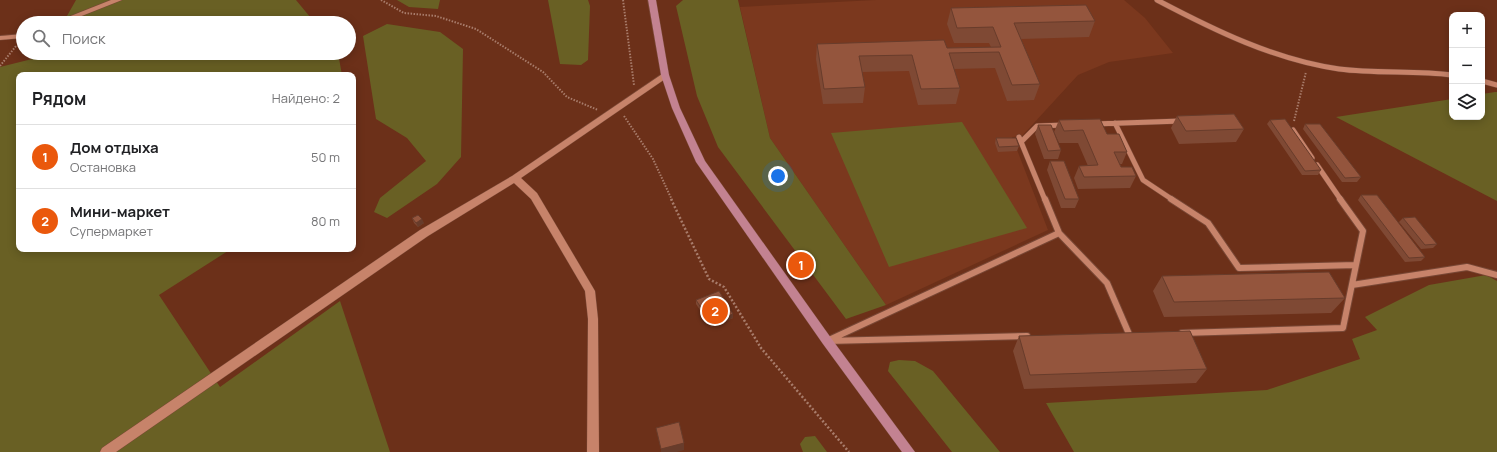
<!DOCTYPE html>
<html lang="ru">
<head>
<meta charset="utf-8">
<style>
  body { margin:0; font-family:Manrope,sans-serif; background:#f2f2f2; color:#202124 }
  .controls { position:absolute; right:12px; top:12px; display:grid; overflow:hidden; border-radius:8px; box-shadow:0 2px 10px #0003 }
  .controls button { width:36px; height:36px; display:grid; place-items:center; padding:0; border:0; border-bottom:1px solid #e0e0e0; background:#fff; color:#202124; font:20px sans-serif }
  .you { position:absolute; left:778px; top:176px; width:14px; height:14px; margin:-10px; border:3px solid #fff; border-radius:50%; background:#1a73e8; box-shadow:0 0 0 6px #1a73e833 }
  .badge { display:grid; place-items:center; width:26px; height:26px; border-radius:50%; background:#ea580c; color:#fff; font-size:13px; font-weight:700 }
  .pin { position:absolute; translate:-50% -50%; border:2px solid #fff; box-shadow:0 1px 4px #0006 }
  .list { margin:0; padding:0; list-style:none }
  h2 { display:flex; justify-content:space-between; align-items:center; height:52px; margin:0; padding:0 16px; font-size:17px }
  h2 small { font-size:13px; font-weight:400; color:#757577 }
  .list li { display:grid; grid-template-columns:26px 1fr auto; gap:12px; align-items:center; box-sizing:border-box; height:64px; padding:0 16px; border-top:1px solid #e0e0e0 }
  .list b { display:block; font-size:15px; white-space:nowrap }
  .list p { margin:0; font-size:13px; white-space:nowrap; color:#757577 }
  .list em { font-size:13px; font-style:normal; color:#757577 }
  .icon { flex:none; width:22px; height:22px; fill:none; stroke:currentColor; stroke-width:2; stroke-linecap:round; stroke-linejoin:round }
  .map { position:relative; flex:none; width:1497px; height:452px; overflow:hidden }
  .search { position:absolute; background:#fff; box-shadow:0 2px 10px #0003; left:16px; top:16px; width:340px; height:44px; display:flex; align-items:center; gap:10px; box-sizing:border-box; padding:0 14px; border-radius:22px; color:#757577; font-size:15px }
  .panel { position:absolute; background:#fff; box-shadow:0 2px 10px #0003; left:16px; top:72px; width:340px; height:180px; border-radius:8px }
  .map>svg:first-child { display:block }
  .built { fill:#7b381e }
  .green { fill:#696024 }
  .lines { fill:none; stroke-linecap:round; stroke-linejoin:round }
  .service-far1-casing { stroke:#784735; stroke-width:6 }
  .service-casing { stroke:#784735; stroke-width:8 }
  .minor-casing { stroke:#784735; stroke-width:1 }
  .primary-casing { stroke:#784735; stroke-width:1 }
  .path-far1 { stroke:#a87c6b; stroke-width:2; stroke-dasharray:1.5 1.5; stroke-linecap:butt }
  .path { stroke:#a87c6b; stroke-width:2.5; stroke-dasharray:2 2; stroke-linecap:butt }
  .service-far1 { stroke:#c7836a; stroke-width:5 }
  .service { stroke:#c7836a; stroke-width:6 }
  .minor { fill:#c7836a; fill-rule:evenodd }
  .primary { fill:#c38291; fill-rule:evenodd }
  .wall { fill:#7f4934 }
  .shaded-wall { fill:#683c2b }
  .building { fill:#94553d; stroke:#683c2b }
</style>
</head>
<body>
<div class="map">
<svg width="1497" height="452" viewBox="0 0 1497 452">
  <rect width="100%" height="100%" fill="#6c3019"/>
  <!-- built -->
  <path class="built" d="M876,0H1124L1145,18L1173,53L1109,62L1078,75L1022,136L1012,137L1048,230L886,305L770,138L740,7Z"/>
  <!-- green -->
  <path class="green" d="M76,0H296L315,23H63Z
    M397,0H440L438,9L409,7Z
    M548,0H588L590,6L588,60L581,65L560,64Z
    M683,0H738L770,138L886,305L846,319L718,147L697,96L676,6Z
    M387,24L440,32L463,49L461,157L437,184L387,218L374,212L380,198L426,161L407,138L376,119L363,36Z
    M46,53H338L342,75H19V249H231L159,295L220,387L340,301L390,452H0V67L44,56Z
    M1495,92H1497V201L1336,117L1452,99V117H1482V94Z
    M962,122L1027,228L889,267L831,133Z
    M1486,275L1497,281V452H1074L1046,403L1267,390L1360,359L1352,339L1377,330L1365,317L1429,285Z
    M899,360L915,361L933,371L1000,452H952L888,371L890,362Z
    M815,436L827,452H803L800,444L805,437Z"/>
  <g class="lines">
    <defs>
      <path id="service-far1" d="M1157,0C1214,30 1275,60 1339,69C1377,74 1415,70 1452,75
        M1482,81L1497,85
        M1115,123L1143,180L1173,200
        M1094,124L1181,121
        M1293,130L1312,158
        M1019,137L1045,200
        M1021,142L1037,126L1065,125
        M1317,165L1341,200"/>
      <path id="service" d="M1045,199L1059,233
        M1171,199L1208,223L1239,268L1356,265
        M1352,285L1467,267L1497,275
        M1182,333L1343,328L1363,231L1340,199
        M829,340L1059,233L1107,283L1129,334
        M827,341L1027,336"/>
      <path id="minor" d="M111,0H122L64,23H53Z
        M23,34V38L0,40V36Z
        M665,72L669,75L668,77L521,178L537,193L595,291L598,319L599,452H587L588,319L585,291L531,199L514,183L428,236L116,452H100L102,448L420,230L512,176Z"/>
      <path id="primary" d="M648,0H656L669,75L680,108L705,161L831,338L915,452H902L823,344L696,162L672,108L661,75Z"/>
    </defs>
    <!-- service-far1 casing -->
    <use href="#service-far1" class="service-far1-casing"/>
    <!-- service casing -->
    <use href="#service" class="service-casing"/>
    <!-- minor casing -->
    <use href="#minor" class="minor-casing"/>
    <!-- primary casing -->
    <use href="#primary" class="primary-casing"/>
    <!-- path-far1 -->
    <path class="path-far1" d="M381,0L404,13L436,16L476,29L543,72L567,97L598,110
      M623,0L634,85
      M0,66L16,46
      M624,116L653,159L672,200
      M1294,121L1306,72"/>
    <!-- path -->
    <path class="path" d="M671,199L709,279L724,287L761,348L849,452"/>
    <!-- service-far1 -->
    <use href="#service-far1" class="service-far1"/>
    <!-- service -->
    <use href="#service" class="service"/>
    <!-- minor -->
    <use href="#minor" class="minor"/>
    <!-- primary -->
    <use href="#primary" class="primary"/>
  </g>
  <!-- wall -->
  <path class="wall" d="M951,8L1095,21L1089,37L1021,39L1040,84L1034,100L1007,101L995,68L954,69L960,88L956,104L918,105L909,71L862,72L865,87L863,103L823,104L816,59L817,44L947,48L991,47L989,43H954L947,24Z
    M1177,116L1244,129L1236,142L1179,144L1171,128Z
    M1059,120L1107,134L1127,152L1122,164H1120L1121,167L1136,176L1130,188L1078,189L1074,178L1079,166H1088L1078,143H1059L1054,132Z
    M1270,120L1321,170L1318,175H1302L1267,124Z
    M1305,124L1361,177L1357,182H1342L1303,129Z
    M1038,125L1061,150L1058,159H1044L1035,134Z
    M996,138L1019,146L1017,151L998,152L995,143Z
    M1050,161L1079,199L1075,208H1061L1047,170Z
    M1361,195L1425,257L1421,261L1405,262L1358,200Z
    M412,218L424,223L418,227L414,223Z
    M1403,218L1437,244L1433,248L1421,249L1399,222Z
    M1162,276L1345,298L1331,313L1164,317L1153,291Z
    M696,300L733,318L711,327L696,304Z
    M1019,336L1207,369L1196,383L1024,389L1013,351Z"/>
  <!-- shaded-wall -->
  <path class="shaded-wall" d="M422,219L424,223L418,227L416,223Z
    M733,314V318L711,327V323Z
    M684,443V450L677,452H661V449Z"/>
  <!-- building -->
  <path class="building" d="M1086,5L1095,21L1014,23L1040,84L1012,85L999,52L949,53L960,88L921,89L912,55L859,56L865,87L824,89L817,44L944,40L947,48L1001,47L993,27L957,28L951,8Z
    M1234,114L1244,129L1186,131L1177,116Z
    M1100,119L1107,134H1119L1127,152H1114L1121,167H1132L1136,176L1084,177L1079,166L1098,165L1083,130L1064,131L1059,120Z
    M1285,119L1321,170L1305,171L1270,120Z
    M1305,124H1320L1361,177L1345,178Z
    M1038,125H1051L1061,150L1048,151Z
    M996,138H1016L1019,146L999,147Z
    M1050,161H1064L1079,199H1065Z
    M1361,195H1377L1425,257L1409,258Z
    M418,215L422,219L416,223L412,218Z
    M1415,217L1437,244L1425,245L1403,218Z
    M1329,272L1345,298L1174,302L1162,276Z
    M719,291L733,314L711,323L696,300Z
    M1190,331L1207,369L1030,375L1019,336Z
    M679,422L684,443L661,449L656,428Z"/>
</svg>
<div class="controls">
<button>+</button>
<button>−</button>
<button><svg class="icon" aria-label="layers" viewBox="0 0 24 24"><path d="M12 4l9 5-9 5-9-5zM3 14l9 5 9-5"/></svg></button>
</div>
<div class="you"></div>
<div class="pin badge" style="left:801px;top:265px">1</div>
<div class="pin badge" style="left:715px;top:311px">2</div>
<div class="search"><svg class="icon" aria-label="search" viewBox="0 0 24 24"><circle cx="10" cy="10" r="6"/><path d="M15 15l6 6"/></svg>Поиск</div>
<section class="panel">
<h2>Рядом<small>Найдено: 2</small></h2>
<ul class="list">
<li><span class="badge">1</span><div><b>Дом отдыха</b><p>Остановка</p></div><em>50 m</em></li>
<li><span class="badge">2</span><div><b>Мини-маркет</b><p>Супермаркет</p></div><em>80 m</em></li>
</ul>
</section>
</div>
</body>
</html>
